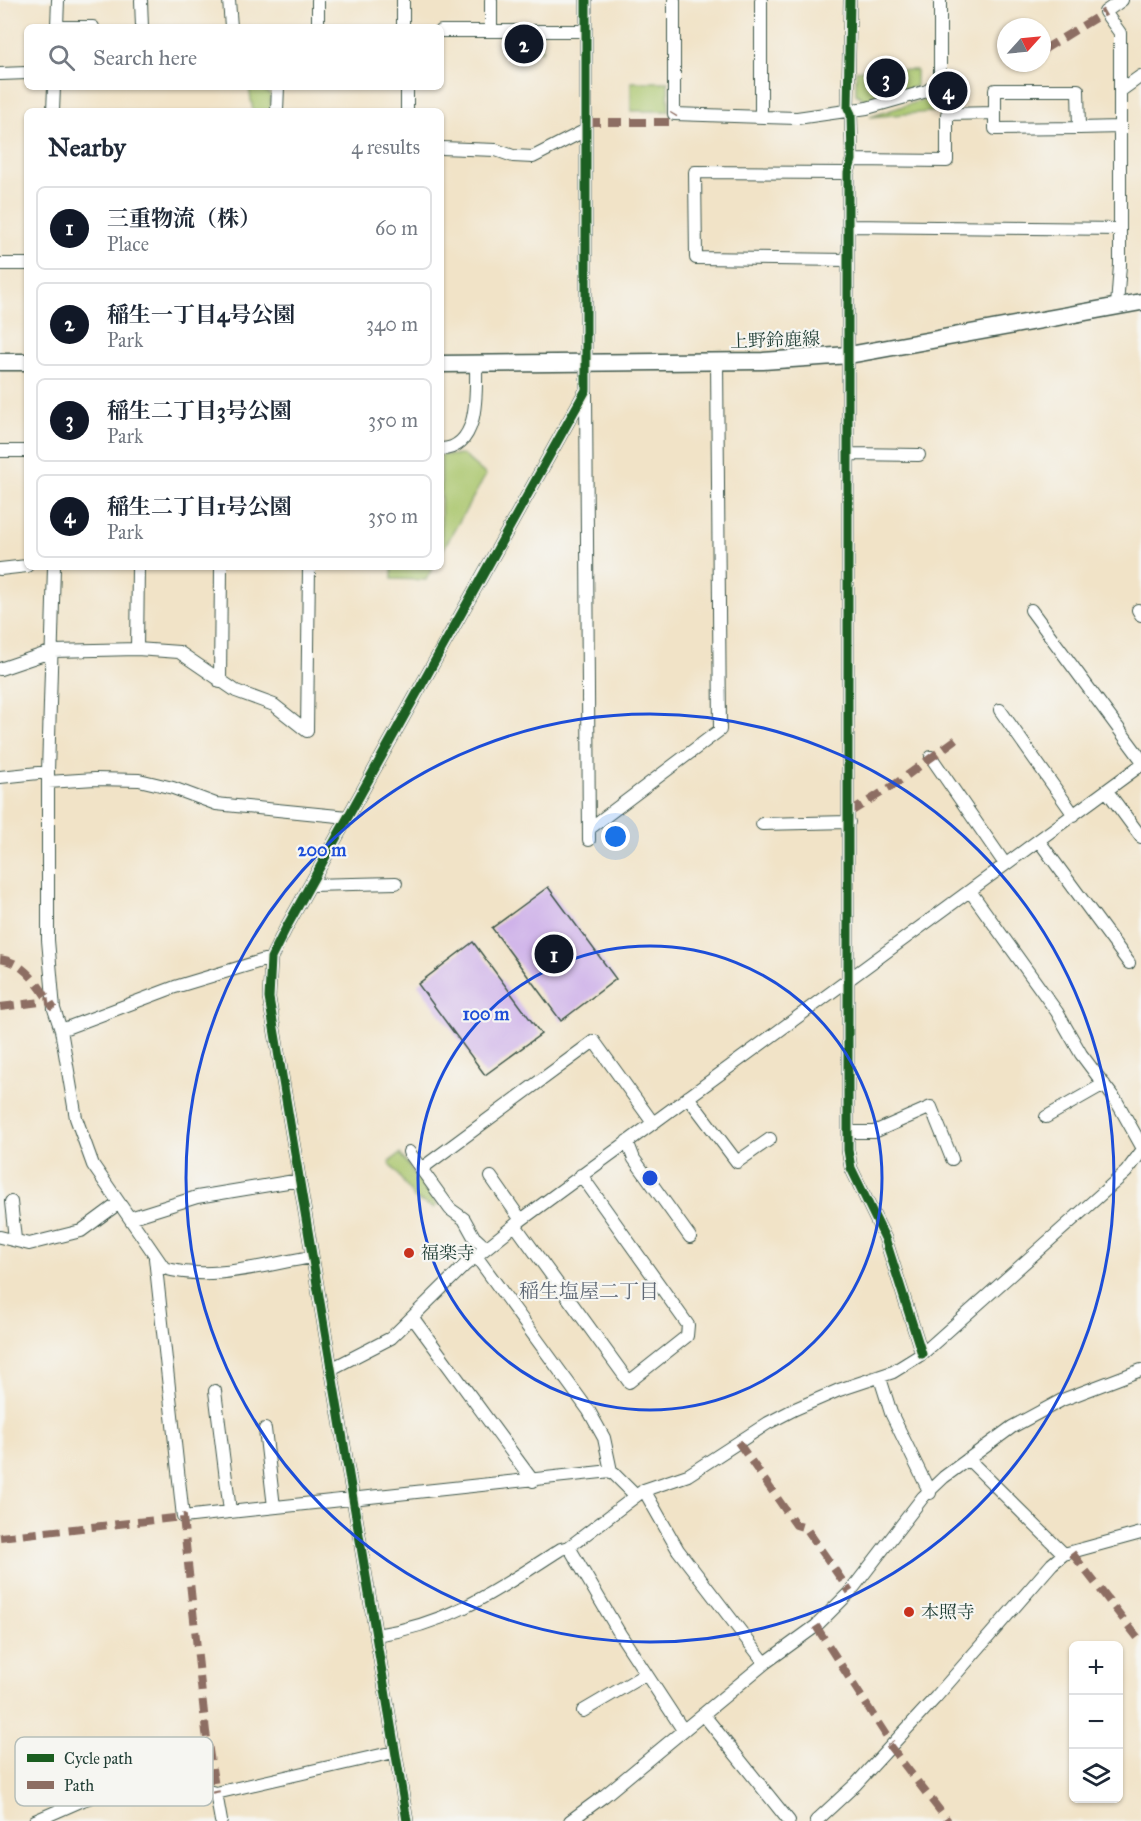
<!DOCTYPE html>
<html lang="en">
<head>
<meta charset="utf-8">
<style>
  body { margin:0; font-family:"IM FELL Great Primer","Noto Serif JP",serif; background:#f6f6f7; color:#1f2937 }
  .controls { position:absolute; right:18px; bottom:18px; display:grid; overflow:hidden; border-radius:9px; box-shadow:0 2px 4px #0004 }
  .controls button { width:54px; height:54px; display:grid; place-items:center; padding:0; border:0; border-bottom:2px solid #e0e1e3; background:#fff; color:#1f2937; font:30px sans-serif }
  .compass { position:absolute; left:997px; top:18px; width:54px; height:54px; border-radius:50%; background:#fff; box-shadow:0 2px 4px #0004; rotate:63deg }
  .you { position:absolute; left:616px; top:837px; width:21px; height:21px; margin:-15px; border:4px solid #fff; border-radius:50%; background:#1a73e8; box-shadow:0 0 0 9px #1a73e833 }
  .badge { display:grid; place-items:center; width:39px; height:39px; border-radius:50%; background:#111827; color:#fff; font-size:20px; font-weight:700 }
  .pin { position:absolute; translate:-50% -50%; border:3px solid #fff; box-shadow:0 2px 6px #0006 }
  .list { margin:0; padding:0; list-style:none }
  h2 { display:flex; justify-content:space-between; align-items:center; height:78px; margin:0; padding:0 24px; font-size:26px }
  h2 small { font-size:20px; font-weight:400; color:#747a83 }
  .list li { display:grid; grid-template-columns:39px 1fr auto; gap:18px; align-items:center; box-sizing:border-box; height:84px; margin:0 12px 12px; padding:0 12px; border:2px solid #e0e1e3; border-radius:9px }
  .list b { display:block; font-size:22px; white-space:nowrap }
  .list p { margin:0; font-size:20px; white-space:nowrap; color:#747a83 }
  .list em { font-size:20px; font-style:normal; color:#747a83 }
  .icon { flex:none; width:33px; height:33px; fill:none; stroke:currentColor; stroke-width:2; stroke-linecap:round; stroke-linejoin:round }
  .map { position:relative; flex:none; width:1141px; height:1821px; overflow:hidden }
  .search { position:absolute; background:#fff; box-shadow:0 2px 4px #0004; left:24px; top:24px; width:420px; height:66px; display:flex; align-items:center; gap:15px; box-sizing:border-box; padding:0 21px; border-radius:9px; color:#747a83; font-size:22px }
  .panel { position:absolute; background:#fff; box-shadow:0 2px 4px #0004; left:24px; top:108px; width:420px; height:462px; border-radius:9px }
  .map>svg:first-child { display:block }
  .green { fill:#a9c56b; stroke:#648150; stroke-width:1.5 }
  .building { fill:#cfb2e9 }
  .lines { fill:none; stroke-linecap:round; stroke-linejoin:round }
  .street-casing { stroke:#3e564a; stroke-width:14 }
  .secondary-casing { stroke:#3e564a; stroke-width:19 }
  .street { stroke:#fff; stroke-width:12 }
  .secondary { stroke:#fff; stroke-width:16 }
  .quiet { stroke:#8d6e63; stroke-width:8; stroke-dasharray:15 8; stroke-linecap:butt }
  .cycleway-casing { stroke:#f6f6f2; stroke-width:13 }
  .cycleway { stroke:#1b5e20; stroke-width:9 }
  .ring { fill:none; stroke:#1d4ed8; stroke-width:3 }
  .poi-dot { fill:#c8321e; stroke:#f6f6f2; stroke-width:2 }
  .labels { text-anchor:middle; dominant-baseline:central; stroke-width:4.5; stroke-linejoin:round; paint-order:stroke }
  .street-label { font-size:18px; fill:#1f3d34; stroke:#f6f6f2 }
  .poi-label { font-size:18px; fill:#1f3d34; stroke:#f6f6f2; text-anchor:start }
  .neighbourhood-label { font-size:20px; fill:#5d6673; stroke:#f6f6f2 }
  .key { fill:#f6f6f2; stroke:#b6beb9; stroke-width:1.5 }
  .key-label { font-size:16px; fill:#1f3d34 }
  .centre { fill:#1d4ed8; stroke:#f6f6f2; stroke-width:3 }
  .ring-label { font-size:18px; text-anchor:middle; font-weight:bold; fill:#1d4ed8; stroke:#f6f6f2; stroke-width:4.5; stroke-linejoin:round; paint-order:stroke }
</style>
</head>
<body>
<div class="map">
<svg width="1141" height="1821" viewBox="0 0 1141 1821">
  <rect width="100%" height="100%" fill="#f6f6f2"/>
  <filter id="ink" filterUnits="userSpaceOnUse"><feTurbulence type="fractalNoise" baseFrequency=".0167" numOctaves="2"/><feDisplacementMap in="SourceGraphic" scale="12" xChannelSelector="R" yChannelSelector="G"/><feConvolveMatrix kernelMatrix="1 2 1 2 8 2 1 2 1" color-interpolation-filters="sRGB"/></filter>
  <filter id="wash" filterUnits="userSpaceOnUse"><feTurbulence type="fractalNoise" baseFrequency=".008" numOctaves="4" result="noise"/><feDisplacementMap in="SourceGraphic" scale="24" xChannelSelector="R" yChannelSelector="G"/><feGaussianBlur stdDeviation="1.35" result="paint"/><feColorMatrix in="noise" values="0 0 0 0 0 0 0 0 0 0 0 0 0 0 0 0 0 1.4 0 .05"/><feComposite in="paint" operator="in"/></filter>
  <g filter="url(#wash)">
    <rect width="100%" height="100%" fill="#f1e3c7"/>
    <!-- green -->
    <path class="green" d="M541,37L542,50L507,51V38Z
      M856,70H916V86L869,102L856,94Z
      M948,76L957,80L956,105H941V111L870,117L931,97L947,84Z
      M631,82H668L669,111H631Z
      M249,87H258L270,94L271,111H253Z
      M441,455H463L486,475L441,553Z
      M392,567H433L426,580L392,579Z
      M400,1154L437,1205L434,1208L415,1199L389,1162Z"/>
    <g id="blocks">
      <!-- building -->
      <path class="building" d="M548,887L616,979L561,1021L492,928Z
        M473,942L541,1034L485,1075L418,984Z"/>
    </g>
  </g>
  <g filter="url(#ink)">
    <use href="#blocks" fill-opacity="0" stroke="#3e564a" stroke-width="1.5"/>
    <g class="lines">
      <defs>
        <path id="street" d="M141,0L142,27
          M229,0L231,27
          M674,0V114L797,118L867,108L927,91L940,81V0
          M761,0V117
          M850,0L848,108L851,114L852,160L848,173V1150L851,1168L885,1238L922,1354
          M57,26L58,0
          M57,27H93
          M318,27V0
          M403,27V0
          M441,31H585
          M491,31V0
          M0,74L27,73
          M995,90H1078L1079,128L995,129Z
          M1120,91L1141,76
          M407,92V111
          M53,111L54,87
          M277,111L278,87
          M1079,128L1120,127
          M441,148L496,150L513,156L533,157L584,131
          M852,160L947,161V114L995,113
          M848,226L1120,229
          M848,260L696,258L695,172L848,173
          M0,264H27
          M1117,306L1120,265V33L1105,12L1122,0
          M586,391L589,840
          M441,449C480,448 476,392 476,364
          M0,451H27
          M850,454L919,455
          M54,567L48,772V940L54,1009L61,1030L76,1118L93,1165L164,1268C210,1282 265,1264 312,1257
          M0,569L27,566
          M1031,610L1141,759
          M1138,610L1141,615
          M137,649L138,567
          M0,669L53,651L137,649L179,652L236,691L274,705L307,731
          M220,682L221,567
          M1000,710L1074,815
          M307,731L309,567
          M931,757L1005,864
          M0,777L48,772
          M48,782L95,779L139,780L173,788L216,804L348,817
          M1107,791L1141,837
          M762,824L849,822
          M589,829L720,730L717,361
          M1039,841L1129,963
          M310,885L396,883
          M970,891L1057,1012L1081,1054L1117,1102L1141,1145
          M61,1030L175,987L271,958
          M688,1097L737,1162L770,1139
          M1046,1117L1104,1084
          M849,1132H874L931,1107L952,1159
          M627,1141L634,1159L690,1237
          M409,1152L450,1209L464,1219L474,1237L486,1248
          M421,1169L594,1041L653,1123
          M491,1177L521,1220
          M11,1202L15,1239
          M130,1218L197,1197L300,1180
          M515,1225L629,1382L687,1336L688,1325L581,1175
          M0,1237L29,1244L81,1231L119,1203
          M476,1256L589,1411L604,1438L611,1471L636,1496
          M155,1258L183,1517L611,1471
          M413,1318L533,1481
          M331,1369L391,1338L465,1265L521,1220L1141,765
          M880,1378L891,1413L930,1493
          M215,1391L230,1511
          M265,1429L274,1507
          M968,1459L1064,1554
          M644,1490L678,1550L765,1663
          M569,1547L620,1634L683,1730
          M376,1635C451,1624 498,1589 561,1549L569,1547L644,1490L688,1475L768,1423L795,1409L839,1390L893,1372L922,1354L1126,1172L1141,1152
          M583,1711L646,1674
          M703,1714L789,1821
          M216,1793L221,1821
          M35,1821L83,1800L143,1779L155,1778L216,1793L394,1752
          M407,1821L269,998L271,958L286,928L586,390V0
          M570,1821L604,1796L765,1663L816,1626L850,1592L923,1497L944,1477L1012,1427L1062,1400L1141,1370
          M816,1821L856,1784L936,1697L1052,1564L1064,1554L1141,1533"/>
        <path id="secondary" d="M0,362H27
          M441,364L763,361L849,355L1141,302"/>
      </defs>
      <!-- street casing -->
      <use href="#street" class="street-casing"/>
      <!-- secondary casing -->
      <use href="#secondary" class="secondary-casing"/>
      <!-- street -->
      <use href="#street" class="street"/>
      <!-- secondary -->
      <use href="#secondary" class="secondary"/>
      <!-- quiet -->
      <path class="quiet" d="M1043,50L1105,12
        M585,122H669L674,114
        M849,813L894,785L962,735
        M0,959C26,962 41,989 54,1009
        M0,1007L49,1001
        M738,1442L796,1525L806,1528L850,1592
        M0,1537L183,1517L206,1732L216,1793
        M1072,1553L1141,1642
        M816,1626L891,1743
        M889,1745L948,1821"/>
      <defs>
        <path id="cycleway" d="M850,0L848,108L851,114L852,160L848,173V1150L851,1168L885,1238L922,1354
          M407,1821L269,998L271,958L286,928L586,390V0"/>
      </defs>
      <!-- cycleway casing -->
      <use href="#cycleway" class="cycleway-casing"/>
      <!-- cycleway -->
      <use href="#cycleway" class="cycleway"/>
    </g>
  </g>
  <!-- distance rings -->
  <g class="ring">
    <circle cx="650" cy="1178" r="232"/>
    <circle cx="650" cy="1178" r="464"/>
  </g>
  <!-- markers -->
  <g class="poi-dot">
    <circle cx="409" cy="1253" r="6"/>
    <circle cx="909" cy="1612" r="6"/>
  </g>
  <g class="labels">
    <!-- street labels -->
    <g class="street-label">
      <text transform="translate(775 340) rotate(-2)">上野鈴鹿線</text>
    </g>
    <!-- poi labels -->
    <g class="poi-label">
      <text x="421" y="1253">福楽寺</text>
      <text x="921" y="1612">本照寺</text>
    </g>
    <!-- neighbourhood labels -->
    <g class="neighbourhood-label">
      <text x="589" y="1291">稲生塩屋二丁目</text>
    </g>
  </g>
  <!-- legend -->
  <rect x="15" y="1737" width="198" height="69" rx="9" class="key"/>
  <rect x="27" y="1754" width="27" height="8" fill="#1b5e20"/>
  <rect x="27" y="1781" width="27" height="8" fill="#8d6e63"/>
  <g class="key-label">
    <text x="64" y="1764">Cycle path</text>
    <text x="64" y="1791">Path</text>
  </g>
  <circle cx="650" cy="1178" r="9" class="centre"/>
  <g class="ring-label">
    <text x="322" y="856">200 m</text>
    <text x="486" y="1020">100 m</text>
  </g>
</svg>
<div class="controls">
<button>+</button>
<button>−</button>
<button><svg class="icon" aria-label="layers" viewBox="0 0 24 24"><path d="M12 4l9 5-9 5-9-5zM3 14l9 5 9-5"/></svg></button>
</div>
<svg class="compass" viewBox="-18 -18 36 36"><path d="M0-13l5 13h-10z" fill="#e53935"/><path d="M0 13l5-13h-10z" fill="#747a83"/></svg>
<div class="you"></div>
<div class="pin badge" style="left:554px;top:954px">1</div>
<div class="pin badge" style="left:524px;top:44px">2</div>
<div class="pin badge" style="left:886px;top:78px">3</div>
<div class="pin badge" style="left:948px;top:91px">4</div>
<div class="search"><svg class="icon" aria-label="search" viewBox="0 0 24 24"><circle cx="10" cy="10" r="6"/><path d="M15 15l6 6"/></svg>Search here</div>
<section class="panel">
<h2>Nearby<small>4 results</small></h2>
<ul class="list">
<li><span class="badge">1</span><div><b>三重物流（株）</b><p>Place</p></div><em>60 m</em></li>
<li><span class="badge">2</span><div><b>稲生一丁目4号公園</b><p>Park</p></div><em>340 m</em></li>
<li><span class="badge">3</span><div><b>稲生二丁目3号公園</b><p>Park</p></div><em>350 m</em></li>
<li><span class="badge">4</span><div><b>稲生二丁目1号公園</b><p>Park</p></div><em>350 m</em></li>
</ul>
</section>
</div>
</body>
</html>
